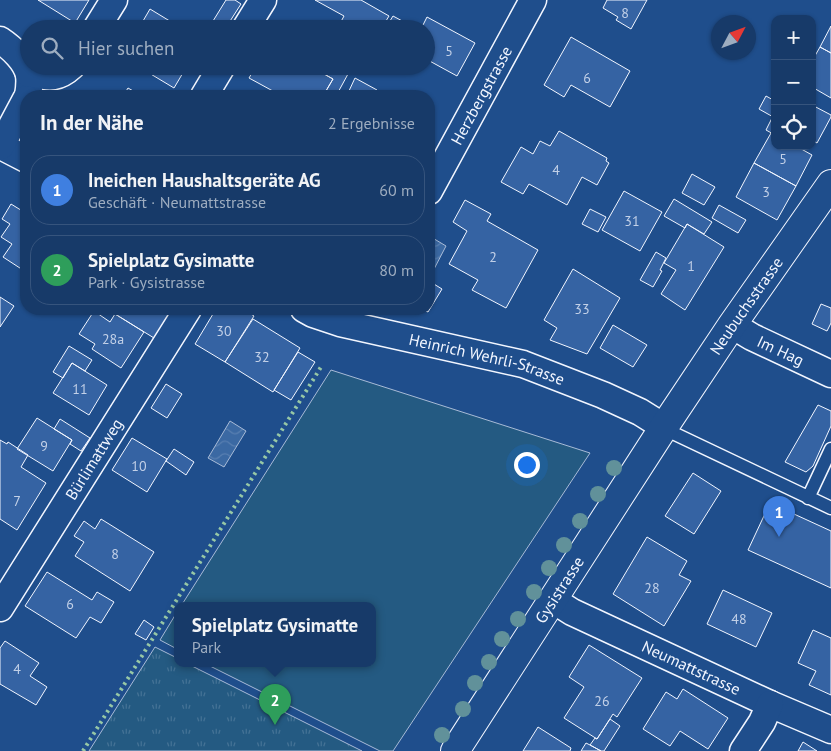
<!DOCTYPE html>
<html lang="de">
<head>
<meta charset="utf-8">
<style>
  body { margin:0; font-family:"PT Sans",sans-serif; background:#244571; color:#f1f3f6 }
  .controls { position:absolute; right:15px; top:15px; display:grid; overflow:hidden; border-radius:10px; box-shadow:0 1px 4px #0004 }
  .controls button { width:45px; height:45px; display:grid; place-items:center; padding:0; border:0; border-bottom:1px solid #36547d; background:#173a69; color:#f1f3f6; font:25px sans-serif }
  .compass { position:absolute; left:711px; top:15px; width:45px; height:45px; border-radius:50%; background:#173a69; box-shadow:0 1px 4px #0004; rotate:49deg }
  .you { position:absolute; left:526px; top:464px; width:18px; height:18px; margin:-12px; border:4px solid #fff; border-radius:50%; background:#1a73e8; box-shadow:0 0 0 8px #1a73e833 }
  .badge { display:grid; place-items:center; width:32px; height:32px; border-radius:50%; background:#ffb74d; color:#fff; font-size:16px; font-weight:700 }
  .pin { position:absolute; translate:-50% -41px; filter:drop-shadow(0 1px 2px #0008) }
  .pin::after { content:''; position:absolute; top:26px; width:18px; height:15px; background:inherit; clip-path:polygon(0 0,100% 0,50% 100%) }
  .popup { position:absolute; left:174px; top:602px; width:202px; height:65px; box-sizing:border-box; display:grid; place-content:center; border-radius:10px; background:#173a69; filter:drop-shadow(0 1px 4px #0005); font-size:16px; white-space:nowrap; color:#9eadc0 }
  .popup b { font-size:19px; color:#f1f3f6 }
  .popup::after { content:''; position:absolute; left:50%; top:100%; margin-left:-10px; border:10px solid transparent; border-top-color:#173a69 }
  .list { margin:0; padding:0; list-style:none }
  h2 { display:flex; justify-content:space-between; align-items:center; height:65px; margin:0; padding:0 20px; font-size:21px }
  h2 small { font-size:16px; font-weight:400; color:#9eadc0 }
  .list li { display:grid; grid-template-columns:32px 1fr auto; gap:15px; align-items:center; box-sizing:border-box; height:70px; margin:0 10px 10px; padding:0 10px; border:1px solid #36547d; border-radius:20px }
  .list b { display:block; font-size:19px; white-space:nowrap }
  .list p { margin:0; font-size:16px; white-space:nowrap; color:#9eadc0 }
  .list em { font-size:16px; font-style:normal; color:#9eadc0 }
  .icon { flex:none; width:28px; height:28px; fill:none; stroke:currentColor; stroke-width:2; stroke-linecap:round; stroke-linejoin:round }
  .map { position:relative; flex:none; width:831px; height:751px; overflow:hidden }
  .search { position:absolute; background:#173a69; box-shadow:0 1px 4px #0004; left:20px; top:20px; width:415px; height:55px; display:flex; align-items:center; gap:12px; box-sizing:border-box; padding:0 18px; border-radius:28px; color:#9eadc0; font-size:19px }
  .panel { position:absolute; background:#173a69; box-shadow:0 1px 4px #0004; left:20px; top:90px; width:415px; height:225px; border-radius:20px }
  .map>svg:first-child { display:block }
  .grass { fill:url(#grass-tufts); stroke:#a8bbd7 }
  .pitch { fill:#245a82; stroke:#a8bbd7 }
  .water { fill:url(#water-waves); stroke:#a8bbd7 }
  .building { fill:#3563a3; stroke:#f2f6ff }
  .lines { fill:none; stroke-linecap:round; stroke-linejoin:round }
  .lane-casing { stroke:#f2f6ff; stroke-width:15 }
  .street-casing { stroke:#f2f6ff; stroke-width:29 }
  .secondary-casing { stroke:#f2f6ff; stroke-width:30 }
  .lane { stroke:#1f4e8c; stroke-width:12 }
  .street { stroke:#1f4e8c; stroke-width:26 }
  .secondary { stroke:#1f4e8c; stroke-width:28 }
  .hedge { stroke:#97c8a6; stroke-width:4; stroke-dasharray:2.5 4; stroke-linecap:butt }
  .tree { fill:#61919a }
  .labels { text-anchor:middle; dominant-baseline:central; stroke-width:4; stroke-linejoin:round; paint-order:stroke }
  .number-label { font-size:14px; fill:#c3d1e8 }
  .street-label { font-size:16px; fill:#f2f6ff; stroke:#1f4e8c }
</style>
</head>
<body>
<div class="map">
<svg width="831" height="751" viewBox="0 0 831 751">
  <defs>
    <pattern id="grass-tufts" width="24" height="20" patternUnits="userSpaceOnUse" patternTransform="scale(1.25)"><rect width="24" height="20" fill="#245a82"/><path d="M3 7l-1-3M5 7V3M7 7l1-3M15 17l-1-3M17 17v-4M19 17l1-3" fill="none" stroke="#447295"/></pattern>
    <pattern id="water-waves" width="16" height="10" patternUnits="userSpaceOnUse" patternTransform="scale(1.25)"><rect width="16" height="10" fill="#3b69a3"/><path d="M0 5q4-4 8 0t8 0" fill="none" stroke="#587fb1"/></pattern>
  </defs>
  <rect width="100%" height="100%" fill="#1f4e8c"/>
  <!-- grass -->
  <path class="grass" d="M155,647L177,658L178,664H188L362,751H89Z"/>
  <!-- pitch -->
  <path class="pitch" d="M331,370L590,453L393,751H380L206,664H372V606H181Z
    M177,612L178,649H177L160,640Z"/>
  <!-- water -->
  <path class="water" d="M431,237L446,246L432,273L429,272V243Z
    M230,421L246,431L224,467L208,458Z"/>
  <!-- building -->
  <path class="building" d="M38,0H89L75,23Z
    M226,0H235L241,4L225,29H224L213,21Z
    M315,0H361L389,16L381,29H337L344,16Z
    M607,0H647L631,29L616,20L618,17L603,8Z
    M150,9L173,23L170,29H156L143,21Z
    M393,16L406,23L403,29H385Z
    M427,17L475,43L457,76L426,59V29H421Z
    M831,26V53L820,47Z
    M571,37L630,71L610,107L571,85L564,97L544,85Z
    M820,47L831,53V98L812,87V61Z
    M140,66H187L174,88L139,67Z
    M256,66H309L333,79L323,96H282L249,78Z
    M331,66H335L348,74L336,96H323L333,79L326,75Z
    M355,78L377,90L374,96H353L348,93Z
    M128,88L142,96H123Z
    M766,96L775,101V118L759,109Z
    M812,105L831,115V117L817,143L812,140Z
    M772,118L775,120V135L766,130Z
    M559,131L607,158L606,161L609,163L597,185L582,177L567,205L529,184L523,194L501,182L521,147L533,154L540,141L550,146Z
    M771,133L775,135V146H796L812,155L796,186L754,163Z
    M754,163L796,186L777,220L736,197Z
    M692,174L715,187L704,205L682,193Z
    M624,191L662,212L640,251L602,230Z
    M674,199L712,222L704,234L687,224L685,228L664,216Z
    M465,200L491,214L487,221L538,250L506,308L472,290L478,280L449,264L467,231L453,222Z
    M11,204L24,212L26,208V272L3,257L12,244L1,237L10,224L2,219Z
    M719,205L746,220L738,233L712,218Z
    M590,209L606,217L598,232L582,224Z
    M687,224L724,247L685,310L661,294L676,270L664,263Z
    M656,252L666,258L660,270L662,271L653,287L640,280Z
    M573,269L620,298L587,354L550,340L557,328L544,320Z
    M429,281L442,289L428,312L422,309H429Z
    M0,297L14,306L0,327Z
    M821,304L831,308V323L827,331L812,324Z
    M107,309H173L154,338Z
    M216,309H243L254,316L225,362L195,344Z
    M94,311L110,322L115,314L144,332L121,368L92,349L95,344L79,334Z
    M253,319L300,348L273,392L225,362Z
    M613,325L647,345L633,367L600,348Z
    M69,346L92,360L85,371L72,363L63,378L53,372Z
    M298,352L315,362L291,400L274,390Z
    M72,363L107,385L89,415L53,393Z
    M166,384L182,394L167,418L151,408Z
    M818,405L831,411V426L813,466L806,472L785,462Z
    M37,418L72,440L53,471L17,449Z
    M60,419L90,438L81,451L70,444L72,440L54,429Z
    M132,438L167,459L147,492L112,470Z
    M0,440L7,444L8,442L28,455L21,467L46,483L17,530L0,519Z
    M174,449L194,462L186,475L166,461Z
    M693,473L721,491L694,534L665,516Z
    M770,503L831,531V588L748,550Z
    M101,519L154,552L130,591L75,556L84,542L74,536L84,521L95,529Z
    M647,537L687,561L679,575L691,581L664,626L613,594Z
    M47,572L92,600L97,592L114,602L101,623L90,617L76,638L25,606Z
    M723,590L772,613L756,647L707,624Z
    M144,620L154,627L146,640L135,634Z
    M813,630L831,638V695L809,685L816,671L798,663Z
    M5,641L39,663L30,676L47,687L36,705L0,684V648Z
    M589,645L642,678L617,717L613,714L597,739L564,718L584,687L569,677Z
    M683,689L728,718L708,749L680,731L670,746L643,729L666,692L677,699Z
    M610,719L620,726L604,751H601L590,745L595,738L597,739Z
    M538,727L571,748L570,751H523Z
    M803,742L817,751H798Z
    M586,743L590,745L601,751H581Z"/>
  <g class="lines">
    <defs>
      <path id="lane" d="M664,427L673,433L831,508
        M808,498L831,449"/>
      <g id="street">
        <path d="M96,29L114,0"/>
        <path d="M245,29L263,0"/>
        <path d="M0,40C12,48 26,61 29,75C30,82 29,90 28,96"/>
        <path d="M29,74C48,77 57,80 72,66"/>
        <path d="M204,96L222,66"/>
        <path d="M0,146H1L26,159"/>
        <path d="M1,146L26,99"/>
        <path id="s1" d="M429,191L533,0"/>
        <path id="s2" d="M304,309L313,314L340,323L523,364L603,395L640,412L664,427"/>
        <path id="s3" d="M732,325L752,337L831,374"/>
        <path id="s4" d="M553,600L572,612L770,704L831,730"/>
        <path id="s5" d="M0,608L188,309"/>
        <path d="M743,751L762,722L770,704"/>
      </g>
      <g id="secondary">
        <path id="s6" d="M455,751L664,427L732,325L831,184"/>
      </g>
    </defs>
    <!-- lane casing -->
    <use href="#lane" class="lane-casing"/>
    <!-- street casing -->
    <use href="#street" class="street-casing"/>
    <!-- secondary casing -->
    <use href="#secondary" class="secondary-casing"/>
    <!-- lane -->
    <use href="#lane" class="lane"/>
    <!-- street -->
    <use href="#street" class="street"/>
    <!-- secondary -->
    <use href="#secondary" class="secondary"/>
    <!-- hedge -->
    <path class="hedge" d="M83,751L321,367"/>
  </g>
  <!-- trees -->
  <g class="tree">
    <circle cx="614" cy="468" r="8"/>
    <circle cx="598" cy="494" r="8"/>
    <circle cx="580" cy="521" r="8"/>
    <circle cx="564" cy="545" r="8"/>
    <circle cx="549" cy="568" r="8"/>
    <circle cx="534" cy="592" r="8"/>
    <circle cx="518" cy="619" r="8"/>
    <circle cx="502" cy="639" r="8"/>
    <circle cx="489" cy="662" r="8"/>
    <circle cx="475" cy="683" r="8"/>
    <circle cx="463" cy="709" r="8"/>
    <circle cx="442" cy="735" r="8"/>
  </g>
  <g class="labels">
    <!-- number labels -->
    <g class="number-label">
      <text x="625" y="13">8</text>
      <text x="449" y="51">5</text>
      <text x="587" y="78">6</text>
      <text x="783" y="159">5</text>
      <text x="556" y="170">4</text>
      <text x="766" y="192">3</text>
      <text x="632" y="221">31</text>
      <text x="493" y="257">2</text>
      <text x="691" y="266">1</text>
      <text x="582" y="309">33</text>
      <text x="224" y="331">30</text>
      <text x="113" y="339">28a</text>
      <text x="262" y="357">32</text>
      <text x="80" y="389">11</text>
      <text x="44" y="446">9</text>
      <text x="139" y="466">10</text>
      <text x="17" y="501">7</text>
      <text x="115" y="554">8</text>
      <text x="652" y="588">28</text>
      <text x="70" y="604">6</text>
      <text x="739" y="619">48</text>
      <text x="17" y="669">4</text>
      <text x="602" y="701">26</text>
    </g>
    <!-- street labels -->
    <g class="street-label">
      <text stroke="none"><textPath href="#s1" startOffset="109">Herzbergstrasse</textPath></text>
      <text stroke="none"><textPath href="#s6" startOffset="532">Neubuchsstrasse</textPath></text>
      <text stroke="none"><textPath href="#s3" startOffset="55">Im Hag</textPath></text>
      <text stroke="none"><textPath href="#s2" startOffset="190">Heinrich Wehrli-Strasse</textPath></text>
      <text stroke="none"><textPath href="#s5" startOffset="176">Bürlimattweg</textPath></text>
      <text stroke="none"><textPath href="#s6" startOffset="192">Gysistrasse</textPath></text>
      <text stroke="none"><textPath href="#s4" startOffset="154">Neumattstrasse</textPath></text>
    </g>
  </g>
</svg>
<div class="controls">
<button>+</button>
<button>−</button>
<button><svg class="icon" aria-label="locate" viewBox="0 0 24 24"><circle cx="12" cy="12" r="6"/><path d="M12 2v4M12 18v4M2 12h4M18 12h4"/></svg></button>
</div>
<svg class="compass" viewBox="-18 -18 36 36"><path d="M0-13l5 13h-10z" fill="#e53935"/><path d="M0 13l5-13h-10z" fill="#9eadc0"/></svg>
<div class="you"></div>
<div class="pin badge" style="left:779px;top:537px;background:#3f7fe0">1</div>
<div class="pin badge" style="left:275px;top:725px;background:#2e9e5b">2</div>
<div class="popup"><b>Spielplatz Gysimatte</b>Park</div>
<div class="search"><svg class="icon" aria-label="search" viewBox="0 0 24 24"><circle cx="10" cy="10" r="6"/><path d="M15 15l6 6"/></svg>Hier suchen</div>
<section class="panel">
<h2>In der Nähe<small>2 Ergebnisse</small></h2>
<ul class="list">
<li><span class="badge" style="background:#3f7fe0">1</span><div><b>Ineichen Haushaltsgeräte AG</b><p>Geschäft · Neumattstrasse</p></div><em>60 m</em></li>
<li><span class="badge" style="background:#2e9e5b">2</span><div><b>Spielplatz Gysimatte</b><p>Park · Gysistrasse</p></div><em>80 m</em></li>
</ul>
</section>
</div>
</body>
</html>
